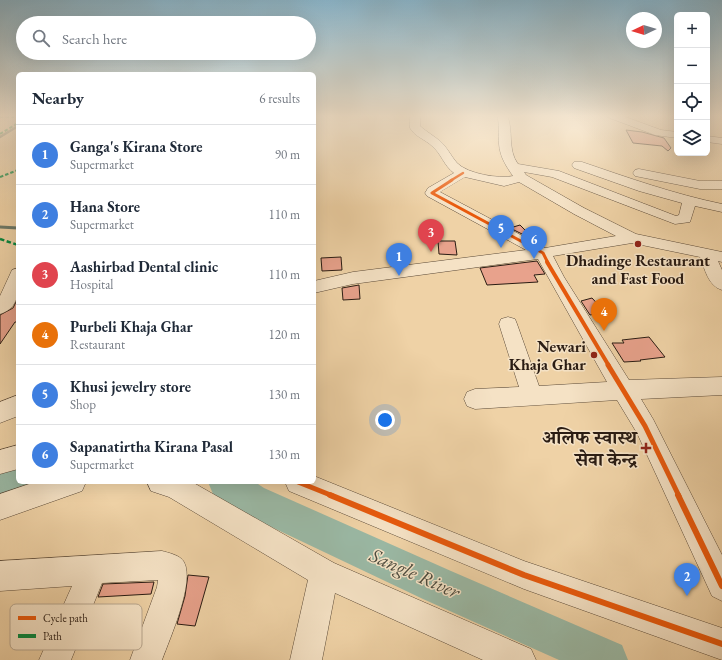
<!DOCTYPE html>
<html lang="en">
<head>
<meta charset="utf-8">
<style>
  body { margin:0; font-family:"EB Garamond","Noto Serif Devanagari",serif; background:#f6f6f7; color:#1f2937 }
  .controls { position:absolute; right:12px; top:12px; display:grid; overflow:hidden; border-radius:6px; box-shadow:0 4px 16px #0002 }
  .controls button { width:36px; height:36px; display:grid; place-items:center; padding:0; border:0; border-bottom:1px solid #e0e1e3; background:#fff; color:#1f2937; font:20px sans-serif }
  .compass { position:absolute; left:626px; top:12px; width:36px; height:36px; border-radius:50%; background:#fff; box-shadow:0 4px 16px #0002; rotate:266deg }
  .you { position:absolute; left:385px; top:420px; width:14px; height:14px; margin:-10px; border:3px solid #fff; border-radius:50%; background:#1a73e8; box-shadow:0 0 0 6px #1a73e833 }
  .badge { display:grid; place-items:center; width:26px; height:26px; border-radius:50%; background:#8f2418; color:#fff; font-size:13px; font-weight:700 }
  .pin { position:absolute; translate:-50% -33px; filter:drop-shadow(0 1px 2px #0008) }
  .pin::after { content:''; position:absolute; top:21px; width:14px; height:12px; background:inherit; clip-path:polygon(0 0,100% 0,50% 100%) }
  .list { margin:0; padding:0; list-style:none }
  h2 { display:flex; justify-content:space-between; align-items:center; height:52px; margin:0; padding:0 16px; font-size:17px }
  h2 small { font-size:13px; font-weight:400; color:#747a83 }
  .list li { display:grid; grid-template-columns:26px 1fr auto; gap:12px; align-items:center; box-sizing:border-box; height:60px; padding:0 16px; border-top:1px solid #e0e1e3 }
  .list b { display:block; font-size:15px; white-space:nowrap }
  .list p { margin:0; font-size:13px; white-space:nowrap; color:#747a83 }
  .list em { font-size:13px; font-style:normal; color:#747a83 }
  .icon { flex:none; width:22px; height:22px; fill:none; stroke:currentColor; stroke-width:2; stroke-linecap:round; stroke-linejoin:round }
  .map { position:relative; flex:none; width:722px; height:660px; overflow:hidden }
  .search { position:absolute; background:#fff; box-shadow:0 4px 16px #0002; left:16px; top:16px; width:300px; height:44px; display:flex; align-items:center; gap:10px; box-sizing:border-box; padding:0 14px; border-radius:22px; color:#747a83; font-size:15px }
  .panel { position:absolute; background:#fff; box-shadow:0 4px 16px #0002; left:16px; top:72px; width:300px; height:412px; border-radius:6px }
  .map>svg:first-child { display:block }
  .lines { fill:none; stroke-linecap:round; stroke-linejoin:round }
  .stream-far1 { stroke:#6d7a6a; stroke-width:2.5 }
  .stream { stroke:#6d7a6a; stroke-width:3 }
  .river { fill:#9ab8a4; fill-rule:evenodd }
  .building { fill:#e8a28c; stroke:#2a1c13 }
  .minor-casing { stroke:#5b4a38; stroke-width:1 }
  .minor { fill:#f5e2c5; fill-rule:evenodd }
  .quiet-far1 { stroke:#00873e; stroke-width:2; stroke-dasharray:3.5 2; stroke-linecap:butt }
  .quiet { stroke:#00873e; stroke-width:2.5; stroke-dasharray:4.5 2.5; stroke-linecap:butt }
  .cycleway-far4-casing { stroke:#f5e2c5; stroke-width:4 }
  .cycleway-far3-casing { stroke:#f5e2c5; stroke-width:5 }
  .cycleway-far2-casing { stroke:#f5e2c5; stroke-width:6 }
  .cycleway-far1-casing { stroke:#f5e2c5; stroke-width:8 }
  .cycleway-casing { stroke:#f5e2c5; stroke-width:8 }
  .cycleway-far4 { stroke:#e8590c; stroke-width:2.5 }
  .cycleway-far3 { stroke:#e8590c; stroke-width:3 }
  .cycleway-far2 { stroke:#e8590c; stroke-width:4 }
  .cycleway-far1 { stroke:#e8590c; stroke-width:5 }
  .cycleway { stroke:#e8590c; stroke-width:6 }
  .poi-dot { fill:#8f2418; stroke:#f5e2c5; stroke-width:1.5 }
  .labels { text-anchor:middle; dominant-baseline:central; stroke-width:3; stroke-linejoin:round; paint-order:stroke }
  .poi-label { font-size:16px; font-weight:bold; fill:#2a1c13; stroke:#f5e2c5 }
  .near-poi-label { font-size:19px; font-weight:bold; fill:#2a1c13; stroke:#f5e2c5; text-anchor:end }
  .near-water-label { font-size:20px; font-style:italic; fill:#4c4b3e; stroke:#f5e2c5 }
  .key { fill:#f5e2c5; stroke:#b8a790; stroke-width:1 }
  .key-label { font-size:11px; fill:#2a1c13 }
</style>
</head>
<body>
<div class="map">
<svg width="722" height="660" viewBox="0 0 722 660">
  <rect width="100%" height="100%" fill="#efd2a6"/>
  <filter id="stains"><feTurbulence type="fractalNoise" baseFrequency=".005" numOctaves="4"/><feColorMatrix values="0 0 0 0 .2 0 0 0 0 .09 0 0 0 0 .02 0 0 0 .5 -.17"/></filter>
  <radialGradient id="worn" r=".72"><stop offset=".6" stop-color="#630" stop-opacity="0"/><stop offset="1" stop-color="#630" stop-opacity=".3"/></radialGradient>
  <g class="lines">
    <!-- stream-far1 -->
    <path class="stream-far1" d="M0,137L18,126"/>
    <!-- stream -->
    <path class="stream" d="M0,227L18,228"/>
    <!-- river -->
    <path class="river" d="M18,465V482H35L30,494L0,504V470Z
      M208,482H255L264,488L451,571L622,645L628,660H559L423,599L240,512L213,494Z"/>
  </g>
  <!-- building -->
  <path class="building" d="M626,130L642,132L664,138L671,148L668,151L662,146L633,143Z
    M520,225L529,234L524,235L510,228Z
    M438,241H455L457,255L439,254Z
    M341,257L342,270L322,271L321,258Z
    M537,261L545,274L534,275L538,282L487,285L480,268Z
    M359,285L360,299L343,300L342,288Z
    M18,298V322H15L0,344V315L13,308Z
    M592,298L605,312L590,315L581,301Z
    M649,337L665,357L640,360L641,361L624,362L612,343H624L622,340Z
    M188,575L209,577L195,626L177,624L185,596Z
    M154,582L151,594L98,597L103,584Z"/>
  <g class="lines">
    <defs>
      <path id="minor" d="M410,115H420V126C427,132 434,136 440,141C447,147 451,156 457,163C468,174 499,179 513,176C506,166 500,157 499,144C498,134 500,124 497,115H507C514,131 507,149 518,164L559,171L676,216L679,215L682,203L639,191L574,168L572,165L574,162H582C629,178 674,194 722,204V212L695,206L690,222L675,224L552,177L524,172L526,175L584,208L636,234L722,252V262L718,261L722,270V290C708,286 705,269 700,257L632,243L553,256L564,277L629,380L722,377V395L641,399L653,419L722,555V601L712,596L637,433L617,400L475,409L467,406L464,399L467,392L475,389L519,387L499,324L501,319L508,317L515,319L517,324L539,386L607,382L538,259L353,284L314,293V281L353,272L526,250L427,196L425,193L428,188L454,173C444,166 441,153 432,146C426,140 414,136 410,128C409,124 410,119 410,115ZM465,177L504,186L519,182L574,214L616,236L545,248L440,192Z
        M606,115H620L661,130L677,132V138L655,135L607,117Z
        M707,136L722,138V144L707,142Z
        M639,169L700,181H722V189H700L635,176L633,173L635,170Z
        M18,268C18,287 22,307 0,314V296L12,270Z
        M18,395V416L0,423V402Z
        M18,445V469L0,474V450Z
        M314,476L524,561L722,628V660L524,589L289,491L285,482H314Z
        M35,482H86L82,491L0,520V494Z
        M147,482H192L334,563L531,649L536,660H483L335,593L322,660H290L308,580L169,497L151,491Z
        M162,551C169,553 180,555 184,562C195,582 170,638 162,660H130L157,587L158,580L102,583L71,660H39L72,586L0,591V561Z"/>
    </defs>
    <!-- minor casing -->
    <use href="#minor" class="minor-casing"/>
    <!-- minor -->
    <use href="#minor" class="minor"/>
    <!-- quiet-far1 -->
    <path class="quiet-far1" d="M0,117H18
      M0,134L18,123
      M0,177L18,170"/>
    <!-- quiet -->
    <path class="quiet" d="M0,239L18,245"/>
    <defs>
      <path id="cycleway-far4" d="M450,181L463,173"/>
      <path id="cycleway-far3" d="M452,180L432,193L543,253L548,263"/>
      <path id="cycleway-far2" d="M547,262L609,366"/>
      <path id="cycleway-far1" d="M608,365L645,426L679,496
        M298,482L333,496"/>
      <path id="cycleway" d="M330,495L524,575L722,644
        M678,495L722,586"/>
    </defs>
    <!-- cycleway-far4 casing -->
    <use href="#cycleway-far4" class="cycleway-far4-casing"/>
    <!-- cycleway-far3 casing -->
    <use href="#cycleway-far3" class="cycleway-far3-casing"/>
    <!-- cycleway-far2 casing -->
    <use href="#cycleway-far2" class="cycleway-far2-casing"/>
    <!-- cycleway-far1 casing -->
    <use href="#cycleway-far1" class="cycleway-far1-casing"/>
    <!-- cycleway casing -->
    <use href="#cycleway" class="cycleway-casing"/>
    <!-- cycleway-far4 -->
    <use href="#cycleway-far4" class="cycleway-far4"/>
    <!-- cycleway-far3 -->
    <use href="#cycleway-far3" class="cycleway-far3"/>
    <!-- cycleway-far2 -->
    <use href="#cycleway-far2" class="cycleway-far2"/>
    <!-- cycleway-far1 -->
    <use href="#cycleway-far1" class="cycleway-far1"/>
    <!-- cycleway -->
    <use href="#cycleway" class="cycleway"/>
  </g>
  <!-- sky -->
  <linearGradient id="sky" x2="0" y2="1"><stop stop-color="#89b6cd"/><stop offset="0.56" stop-color="#f8ebd7"/><stop offset="1" stop-color="#f8ebd7" stop-opacity="0"/></linearGradient>
  <rect width="722" height="207" fill="url(#sky)"/>
  <!-- markers -->
  <g class="poi-dot">
    <circle cx="638" cy="244" r="4"/>
    <circle cx="594" cy="355" r="4"/>
    <path d="M644 442h4v4h4v4h-4v4h-4v-4h-4v-4h4z"/>
  </g>
  <g class="labels">
    <!-- poi labels -->
    <g class="poi-label">
      <text x="638" y="260">Dhadinge Restaurant<tspan x="638" dy="18">and Fast Food</tspan></text>
      <text x="586" y="346" text-anchor="end">Newari<tspan x="586" dy="18">Khaja Ghar</tspan></text>
    </g>
    <!-- near-poi labels -->
    <g class="near-poi-label">
      <text x="637" y="437">अलिफ स्वास्थ<tspan x="637" dy="22">सेवा केन्द्र</tspan></text>
    </g>
    <!-- near-water labels -->
    <g class="near-water-label">
      <text transform="translate(415 573) rotate(24)">Sangle River</text>
    </g>
  </g>
  <!-- legend -->
  <rect x="10" y="604" width="132" height="46" rx="6" class="key"/>
  <rect x="18" y="616" width="18" height="4" fill="#e8590c"/>
  <rect x="18" y="634" width="18" height="4" fill="#00873e"/>
  <g class="key-label">
    <text x="43" y="622">Cycle path</text>
    <text x="43" y="640">Path</text>
  </g>
  <rect width="100%" height="100%" filter="url(#stains)"/>
  <rect width="100%" height="100%" fill="url(#worn)"/>
</svg>
<div class="controls">
<button>+</button>
<button>−</button>
<button><svg class="icon" aria-label="locate" viewBox="0 0 24 24"><circle cx="12" cy="12" r="6"/><path d="M12 2v4M12 18v4M2 12h4M18 12h4"/></svg></button>
<button><svg class="icon" aria-label="layers" viewBox="0 0 24 24"><path d="M12 4l9 5-9 5-9-5zM3 14l9 5 9-5"/></svg></button>
</div>
<svg class="compass" viewBox="-18 -18 36 36"><path d="M0-13l5 13h-10z" fill="#e53935"/><path d="M0 13l5-13h-10z" fill="#747a83"/></svg>
<div class="you"></div>
<div class="pin badge" style="left:399px;top:276px;background:#3f7fe0">1</div>
<div class="pin badge" style="left:687px;top:596px;background:#3f7fe0">2</div>
<div class="pin badge" style="left:431px;top:252px;background:#e0444e">3</div>
<div class="pin badge" style="left:604px;top:331px;background:#e8710a">4</div>
<div class="pin badge" style="left:501px;top:248px;background:#3f7fe0">5</div>
<div class="pin badge" style="left:534px;top:259px;background:#3f7fe0">6</div>
<div class="search"><svg class="icon" aria-label="search" viewBox="0 0 24 24"><circle cx="10" cy="10" r="6"/><path d="M15 15l6 6"/></svg>Search here</div>
<section class="panel">
<h2>Nearby<small>6 results</small></h2>
<ul class="list">
<li><span class="badge" style="background:#3f7fe0">1</span><div><b>Ganga's Kirana Store</b><p>Supermarket</p></div><em>90 m</em></li>
<li><span class="badge" style="background:#3f7fe0">2</span><div><b>Hana Store</b><p>Supermarket</p></div><em>110 m</em></li>
<li><span class="badge" style="background:#e0444e">3</span><div><b>Aashirbad Dental clinic</b><p>Hospital</p></div><em>110 m</em></li>
<li><span class="badge" style="background:#e8710a">4</span><div><b>Purbeli Khaja Ghar</b><p>Restaurant</p></div><em>120 m</em></li>
<li><span class="badge" style="background:#3f7fe0">5</span><div><b>Khusi jewelry store</b><p>Shop</p></div><em>130 m</em></li>
<li><span class="badge" style="background:#3f7fe0">6</span><div><b>Sapanatirtha Kirana Pasal</b><p>Supermarket</p></div><em>130 m</em></li>
</ul>
</section>
</div>
</body>
</html>
